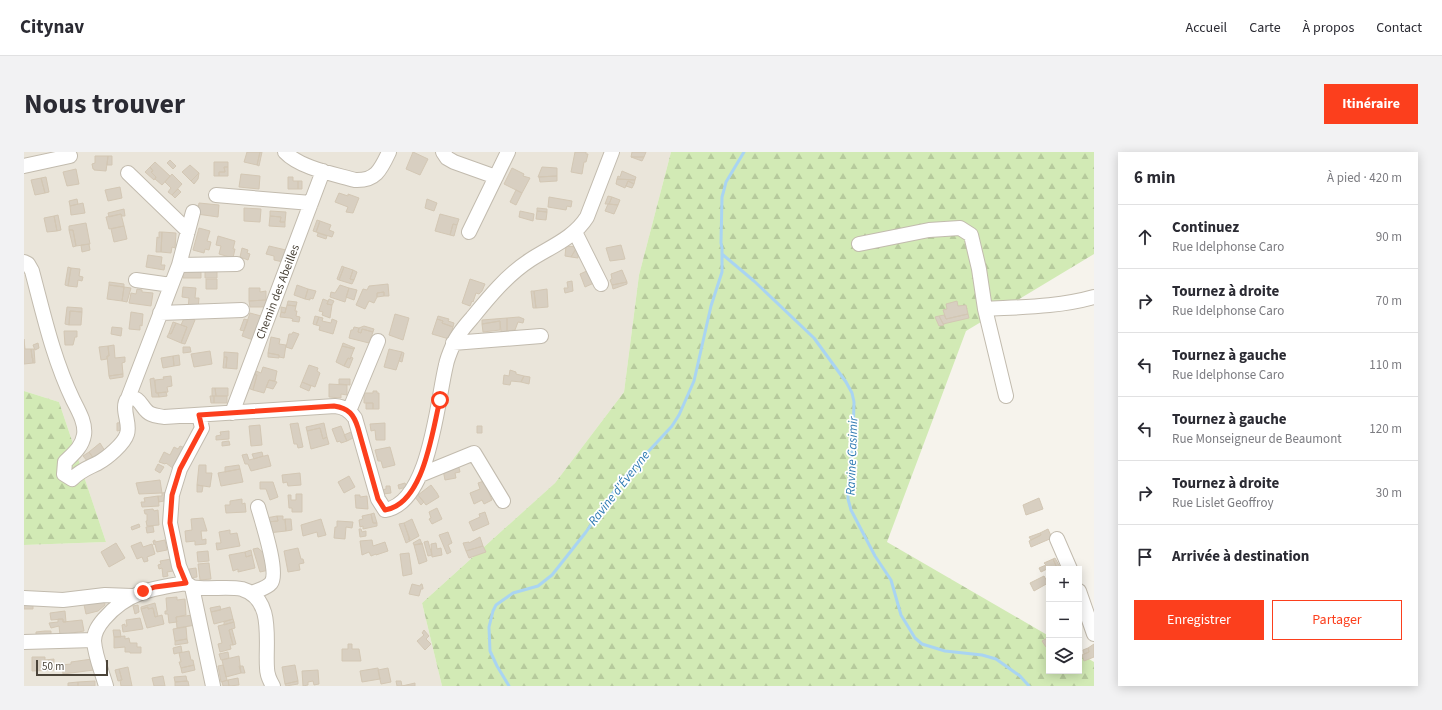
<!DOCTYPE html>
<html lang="fr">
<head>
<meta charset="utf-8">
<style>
  body { margin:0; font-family:"Source Sans 3",sans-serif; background:#f2f2f3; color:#2b2b33 }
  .controls { position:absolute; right:12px; bottom:12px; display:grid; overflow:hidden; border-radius:0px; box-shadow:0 2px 10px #0003 }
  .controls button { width:36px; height:36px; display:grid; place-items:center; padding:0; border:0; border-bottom:1px solid #e1e1e2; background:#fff; color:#2b2b33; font:20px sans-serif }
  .scale { position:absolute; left:12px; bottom:10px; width:72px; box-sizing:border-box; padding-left:4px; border:2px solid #4b4439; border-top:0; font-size:11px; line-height:14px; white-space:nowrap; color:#4b4439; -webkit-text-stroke:3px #fff; paint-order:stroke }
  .stop { position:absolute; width:12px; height:12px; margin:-9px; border:3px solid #fc3f1d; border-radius:50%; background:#fff }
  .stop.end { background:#fc3f1d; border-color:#fff; box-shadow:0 1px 4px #0008 }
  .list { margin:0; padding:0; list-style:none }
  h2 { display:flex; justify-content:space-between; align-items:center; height:52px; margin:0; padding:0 16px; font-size:17px }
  h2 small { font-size:13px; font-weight:400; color:#7c7c81 }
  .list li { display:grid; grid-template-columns:26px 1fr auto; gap:12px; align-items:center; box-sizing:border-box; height:64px; padding:0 16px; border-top:1px solid #e1e1e2 }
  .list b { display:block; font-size:15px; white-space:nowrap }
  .list p { margin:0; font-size:13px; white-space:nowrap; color:#7c7c81 }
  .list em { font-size:13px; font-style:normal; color:#7c7c81 }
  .actions { display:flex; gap:8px; padding:12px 16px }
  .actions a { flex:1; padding:9px 0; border:1px solid #fc3f1d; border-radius:0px; text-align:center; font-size:14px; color:#fc3f1d }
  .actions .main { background:#fc3f1d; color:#fff }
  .icon { flex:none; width:22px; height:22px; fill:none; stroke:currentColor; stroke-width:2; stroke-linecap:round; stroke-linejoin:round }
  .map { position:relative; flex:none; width:1070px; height:534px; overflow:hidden; border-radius:0px }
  header { display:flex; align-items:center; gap:24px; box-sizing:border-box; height:56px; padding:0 20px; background:#fff; border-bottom:1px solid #e1e1e2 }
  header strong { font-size:19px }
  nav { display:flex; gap:22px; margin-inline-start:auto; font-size:14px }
  .intro { display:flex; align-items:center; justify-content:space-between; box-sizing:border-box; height:96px; padding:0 24px }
  h1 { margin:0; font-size:28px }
  .button { padding:10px 18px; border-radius:0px; background:#fc3f1d; color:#fff; font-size:14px; font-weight:700 }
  main { display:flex; gap:24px; padding:0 24px }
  aside { flex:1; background:#fff; border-radius:0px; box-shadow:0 2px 10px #0003 }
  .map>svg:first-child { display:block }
  .residential { fill:#eae5da }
  .forest { fill:url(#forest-firs) }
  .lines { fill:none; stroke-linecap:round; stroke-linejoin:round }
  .stream { stroke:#a9d4f2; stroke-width:3 }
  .building { fill:#d8cfc1; stroke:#d3c7b4 }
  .minor-casing { stroke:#c2bbae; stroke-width:16 }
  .minor { stroke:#fff; stroke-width:14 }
  .route { stroke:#fc3f1d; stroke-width:5 }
  .labels { text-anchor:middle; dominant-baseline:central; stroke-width:3.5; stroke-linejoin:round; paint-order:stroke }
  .street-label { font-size:12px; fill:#4b4439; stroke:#fff }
  .water-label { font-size:13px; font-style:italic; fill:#2e7ab2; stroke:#fff }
</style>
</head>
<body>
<header>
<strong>Citynav</strong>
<nav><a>Accueil</a><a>Carte</a><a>À propos</a><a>Contact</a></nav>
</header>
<div class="intro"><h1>Nous trouver</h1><a class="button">Itinéraire</a></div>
<main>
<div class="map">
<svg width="1070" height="534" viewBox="0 0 1070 534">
  <defs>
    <pattern id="forest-firs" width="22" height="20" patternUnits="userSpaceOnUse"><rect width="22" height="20" fill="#d2eab5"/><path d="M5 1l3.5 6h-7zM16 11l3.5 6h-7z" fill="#b6ca9c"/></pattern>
  </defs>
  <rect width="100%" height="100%" fill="#f6f3ec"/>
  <!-- residential -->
  <path class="residential" d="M0,0H647L615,123L600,240L531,331L398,451L418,534H0V393L82,390L35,250L0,239Z"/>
  <!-- forest -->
  <path class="forest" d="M647,0H1070V102L942,179L863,390L1025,484V519H1055V501L1070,510V534H418L398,451L531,331L600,240L615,123Z
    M0,239L35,250L82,390L0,393Z"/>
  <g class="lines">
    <!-- stream -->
    <path class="stream" d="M698,102L730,129L790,186L822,230L828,241L830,250L829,286L824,336V347L827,358L851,404L867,428L877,463L891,486L898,492L921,499L958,503L972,507L996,524L1005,534
      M485,534L473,514L466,499L465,475L469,459L472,453L489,441L514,434L528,423L562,380L597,329L648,274L655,263L670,229L687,154L698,120V96L697,91L698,45L700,38L702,30L720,0"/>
  </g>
  <!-- building -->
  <path class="building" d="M223,0H236L233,13L220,10Z
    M236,0H238L235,14L233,13Z
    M389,0L404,7L396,23L382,17Z
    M551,0H562V2H564L562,10H560L558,22L547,20Z
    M608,0H622L620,5H607Z
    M71,4H84L82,19L70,18V17H69L68,12L71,11Z
    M84,4H88V13H83Z
    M607,5H620L618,9Z
    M146,8L152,14L149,17L143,11Z
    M131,10L146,24L138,33L131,27L132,25L127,20L129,19L126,15Z
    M190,10H204V15H200L201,20H195V24H190Z
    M166,13L175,21L167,29L158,20Z
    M126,15L129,19L127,20L132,25L130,28L121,20Z
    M200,15H204V24H195V20H201Z
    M518,15L533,16V24L514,25Z
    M488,16L500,22L499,24L506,26L498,41L480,32Z
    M52,17L55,32L43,34L39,20Z
    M598,19L612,25L611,28L593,27L594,24L596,25Z
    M175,21L174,27L170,32L167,29Z
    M148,22L158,32L148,43L144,40L147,36L141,30Z
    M217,22L236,24L235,37L215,35Z
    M533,24V29L516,30L515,25Z
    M22,25L25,40L21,41L17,26Z
    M264,25H269V29H274V37H264Z
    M17,26L21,41L11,43L7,28Z
    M593,27L611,28L610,32L604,29L601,36L592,32Z
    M274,29H278V37H274Z
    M604,29L610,32L608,36L602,34Z
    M96,35L98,46L84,49L81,38Z
    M154,37L157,40L151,46L148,43Z
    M492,38L498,41L492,53L486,50Z
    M315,41L324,44V42L335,46L329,61L322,60L324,55L311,50Z
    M584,44L588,45L585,52H581Z
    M525,45L548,49L547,55L543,54L542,58L524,55Z
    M588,45L596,48L594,53L585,52Z
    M53,47L54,52L46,54L45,49Z
    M403,47L413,51L410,59L401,56Z
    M59,51L61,61L47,63L46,54Z
    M175,51L195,53L194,65L173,62Z
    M584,52L594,53L590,62L581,59Z
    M220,56L237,57L236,70L220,69Z
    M513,56L523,57V60L513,59Z
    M100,57L101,64H98L97,62L85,65L84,61Z
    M246,59L262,60L261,70H256L257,65L246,64Z
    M496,59L510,62L509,69L495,65Z
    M513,59L523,60L522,68L512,67Z
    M97,62L100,74L85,77L82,65Z
    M416,62L435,67L433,73L429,72L426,83L411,79Z
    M34,63L37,78L33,79L30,64Z
    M30,64L33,79L23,80L20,66Z
    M246,64L257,65L256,70H261V75L245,74Z
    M293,68L296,69L292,80L289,79Z
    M296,69L307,73L305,78L310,80L308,85L292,80Z
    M62,71L66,92L52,94L49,78H45V74Z
    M429,72L433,73L430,84L426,83Z
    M100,74L103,87L90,90L87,77Z
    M175,76L186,79L183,89L187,90L185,98L181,97L180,101L169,98Z
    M45,78H49L52,94L49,95Z
    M135,80H138L137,100H132L133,85L135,86Z
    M138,80L152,81L151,96L148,95L147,101L137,100Z
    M294,81L303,84L302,87L293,84Z
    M194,84L211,89L209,97H211L209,106L195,102L197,94L192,93Z
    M65,92L66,98L58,100L57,93Z
    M597,93L601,107L586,109L582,96Z
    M245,94L262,98L259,110L250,108V104L242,102Z
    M542,94L553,95L547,105L541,104Z
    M553,95L555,96L554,106L547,105Z
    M218,96L224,98L223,101L226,102L224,108L216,105Z
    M124,103L138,105L137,113H141L140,118L122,115Z
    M318,114L320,115L315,128L313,127Z
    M44,115L47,116L44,134L41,133Z
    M320,115L329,118L326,127L330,128L328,132L315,128Z
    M47,116L56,117L55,124L59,125L58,129L54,128L53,135L44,134Z
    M329,118L333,120L330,128L326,127Z
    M565,118L570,131L561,135L556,122Z
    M598,118L603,130L588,133L586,128L588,127L587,122Z
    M159,119H177V126H159Z
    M181,119H193V126H181Z
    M182,127H193V137H182Z
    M446,127L461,132L458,139L455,142L452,141L449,150L448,149L446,154L438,151Z
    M548,129L549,139L541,141L540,136H544L543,130Z
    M85,130L100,132V135L85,133Z
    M603,130V132L589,137L588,133Z
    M364,132L365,144H360V140L353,141V145L350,151L345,149L341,157L332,153L339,137L343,138L345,134Z
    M85,133L100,135L98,149L83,147Z
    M273,133L284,137L281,147L270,143Z
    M316,133L325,136L321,150L306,145L307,140L311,141Z
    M100,135L107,136L103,150L98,149Z
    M159,135L172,136L171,146H175L174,157H164L165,146L158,145Z
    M225,136H236V140L242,139V148L225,149Z
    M325,136L333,138L330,148L322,145Z
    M113,137L118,138V140L129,141L127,154L105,151L107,141L112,142Z
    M284,137L292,139L289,147L286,146V148L281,147Z
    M523,137L524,155L512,156L510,139Z
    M507,139H510L512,156H509Z
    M360,140V144L353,145V141Z
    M299,147L304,149L303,152L308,153L306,166L298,163L299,160L295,159Z
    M305,147L310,149L308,153L303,152Z
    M242,148V155H226L225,149Z
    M264,149L273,150L272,154L263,153Z
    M933,149L934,154L942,153L944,162L922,167L919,158L923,157L922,152Z
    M263,153L272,154L271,159H273L272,164L276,165L275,170L268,169L269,167L266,166L256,165L257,160L261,161Z
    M43,155L58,156V160L46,159L45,173L41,172Z
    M257,155L262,156L261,161L257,160Z
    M46,159L58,160L57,173H45Z
    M107,160L119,162L118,174L116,173V178L105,177Z
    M226,161L237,164L230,181L235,182L232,189L218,184Z
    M371,162L385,166L379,188L365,183Z
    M944,162L945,166L919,172L915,164L920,163L922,167Z
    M161,164L171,168L161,192L157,191L163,175L157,173Z
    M291,164L295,165L292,173L289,172Z
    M414,164L425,167L424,169L430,171L429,175L418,171L419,169L413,167Z
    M915,164L920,173L915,174L911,165Z
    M295,165L299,166L298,169L307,171L308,167L313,169L309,182L295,178L296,174L292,173Z
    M495,165L500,167L499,171L494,170L491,178L483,179V166Z
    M483,166V179L477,180L476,169L458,172V168Z
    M220,167L224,168L220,179L216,178Z
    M413,167L419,169L418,171L429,175L425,187L408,182Z
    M476,169V178L459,180L458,172Z
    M149,170L152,171L147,182L145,181Z
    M152,171L163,175L157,191L143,185L145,181L147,182Z
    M340,174L350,177L349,180L338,177L337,181L334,180L335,176Z
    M88,175L98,176L97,184L87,182Z
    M330,175L335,176L334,180L337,181L338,177L349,180L345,191L325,186L327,178H329Z
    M40,179H53V185H51L49,193H41Z
    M269,180L275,182L268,197L262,195L265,182H268Z
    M247,185L256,187L255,192L262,193L260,206L255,205V203L244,201Z
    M0,187L1,197H7L9,211L0,212Z
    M14,191L15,196L11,198L9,193Z
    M319,191L331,196L330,197L318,194Z
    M90,193L91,206L101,205V210L98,211L99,222L85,224L83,204H85L84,194Z
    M84,194L85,204H83V207L77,208L75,195Z
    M318,194L330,197L326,207L324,206L320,214L312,210Z
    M159,195H166L167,200L159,201Z
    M7,197H10L11,211H9V206H8Z
    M365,197L378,200L372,218L360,215Z
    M186,199L188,212L170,215L167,202Z
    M200,200L214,201L213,217L202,216L203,205H200Z
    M378,200L380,201L378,210L375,209Z
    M244,201L255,203V206L244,205Z
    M155,203L156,213L150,214L149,204Z
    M149,204L150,214L139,216L137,206Z
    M200,205H203L202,216H199Z
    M327,205L329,206L325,216L320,214L324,206L326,207Z
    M285,213L294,216L293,219L296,221L291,235L278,230Z
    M239,215L253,219L251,229L245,228L240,241L229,238L233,223H231L232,219L237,221Z
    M486,218L492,220V222L500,224L497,230L487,229L486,233L479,232L480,223L485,224Z
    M99,222V225L86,227L85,224Z
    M228,222L233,223L229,238L224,236Z
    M147,224L148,234L143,235L144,240L132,241L131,228L140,227L139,225Z
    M500,224L506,225L505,232L497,230Z
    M130,226L132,241H134L135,245H128L126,227Z
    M315,227H326V233L315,232Z
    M245,228L253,230L249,237L242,235Z
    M278,230L287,234L285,239L276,235Z
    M305,232L323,233V243L317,242V246L305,245Z
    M188,236H191L192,244H188Z
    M191,236H204V244H192Z
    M349,239H353V241H355V257H349V251H340V241H349Z
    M142,240L143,244L135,245L134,241Z
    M186,244H190V251H187Z
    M190,244H203V251H190Z
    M342,251H349V257H342Z
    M100,270L101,277L93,279V271Z
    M274,271L279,295L274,296L273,292H270L266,272Z
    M300,271L303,285L299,287L296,276L283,279L282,275Z
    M361,271V288H352L351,278L347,279L346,272Z
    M236,273L238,293L227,294L225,274Z
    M317,274L323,289L317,291L316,289L313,290L308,277Z
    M453,274H458V281H453Z
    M296,276L299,287L303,285L305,292L287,297L283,279Z
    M205,279V287L192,288V284L197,283L196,280Z
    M327,280L329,286L323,289L320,283Z
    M205,289L206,293L198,294V290Z
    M76,291L81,299L70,307L65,300Z
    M156,294L161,296L150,317L142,311L141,312L135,310L140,300L146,303L150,295L154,297Z
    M366,295L371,313L359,316L357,309H354L351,298Z
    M65,300L70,307L64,310L59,304Z
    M238,300L239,304L230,307L228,302Z
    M223,302L225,308L244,303L247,314L227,319L224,312H221L218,303Z
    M434,311L436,320L431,321L432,326L421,328L419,318Z
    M134,312L140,315L136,321L131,318Z
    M175,313H182V321H188L186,335L173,333Z
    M215,313L216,317L201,320V315Z
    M216,317L219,330L197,334L194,321Z
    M276,321L277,333L264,334L263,330L259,331L258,323Z
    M325,324L331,335L320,341L314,330Z
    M136,328L138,341L115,342L112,331Z
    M460,329L468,348L460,352L458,348L450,352L446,341L456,337L454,331Z
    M236,330H249L254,345L246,348L242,337H236Z
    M381,331L383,335L375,337L374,333Z
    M173,333L179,334L178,340H173Z
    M407,333L413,341L415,345L402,353L394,343Z
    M362,334H366L367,341L359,342L358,338L362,337Z
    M145,340L144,344L140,345V349L135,350L134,344H138V341Z
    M272,342H278V360H268V356H265L264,343H267V348H272Z
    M331,343H336V345L343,344L344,357L332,356Z
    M394,343L400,350L397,353L391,345Z
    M134,344L135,354L118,355L117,350H121L120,346Z
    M1015,346L1019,357L1002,363L999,353Z
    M218,347V352L221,351L222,360L202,361L201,353H206V349Z
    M413,356L418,367L408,372L405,367L407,366L405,360Z
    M129,357L130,359L134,358L135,373L123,374L122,369H123V362H121L120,358Z
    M461,360L465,372L449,379L445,370L456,365L455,362Z
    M350,361L353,371H349L347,362Z
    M347,362L349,371H353V374L339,377V374L336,375L335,368L339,367L338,364Z
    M253,364L254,369L243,370L242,366Z
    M253,364H259V368L261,367L262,379L244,381L243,370L254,369Z
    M179,366L183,379H177L178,388L182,387V392L171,393V389L162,390L161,379L168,378L167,367Z
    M261,367H267L268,378L262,379Z
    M297,367L302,383L294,385L293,380L279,384L277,373Z
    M388,367L395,384L386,389L380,371Z
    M313,369L329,370L328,376L322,375L321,387L310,386L311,375H313Z
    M380,371L386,387H384L386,389L382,391L375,372Z
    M115,372L116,375L108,378L107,375Z
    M129,374L130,380L123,381L122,375Z
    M335,377H337L338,380L342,379V384L336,385Z
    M1024,377L1028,386L1007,395L1005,389L1017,383L1016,381Z
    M206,378V382L213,381L216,394L193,398L192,391H197L195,380Z
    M424,380L428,391L424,393L427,400L423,402L415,383Z
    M1016,381L1017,383L1007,388L1005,385Z
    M456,385L459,394L442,399L439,391L445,390V391Z
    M396,387L398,392L390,393L389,391Z
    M131,388V390L141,388L143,398L133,400L131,392L130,393L129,389Z
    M348,388L349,394L361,390L364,399L352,403V402L347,404L345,400L338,403L336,389Z
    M404,389L408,403L404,404L400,390Z
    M117,390L119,395L128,392L131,402L123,405L124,409L120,410L118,405L113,407L107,394Z
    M92,391L101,406L85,415L77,400Z
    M398,391L403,409L395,412L390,393Z
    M412,391L413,397L417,396L418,403L408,405L407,392Z
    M459,394L462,400L445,406L442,399Z
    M234,396L244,405L245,418L236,420L229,397Z
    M274,396L277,407H279L280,411L275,412L276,418L264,420L260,399Z
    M227,398L228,403L222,405L221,400Z
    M184,399L185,409L174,410L173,400Z
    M221,400L222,405L228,403L231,416L214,420V417L209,419L205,403Z
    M385,401L388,422L379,424L376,402Z
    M1031,406L1036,415L1033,416L1029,407Z
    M147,407L149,419L143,420L144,424L139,425L138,416L135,417L134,413L137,412L136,409Z
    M1029,407L1033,416L1025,417V420L1023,417L1017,420L1015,416L1022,413L1020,411Z
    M185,411L187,427L176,428L174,412Z
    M172,416L173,425L167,426L165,417Z
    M1020,424L1024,431L1010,439L1006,431Z
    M388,432L396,434L397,432H398L399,436V437H397L395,444L385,442Z
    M153,445V448L161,447L162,463L152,465L153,470L145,471L144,462H141V459H143L142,446Z
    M80,446L81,453L74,459L62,462L59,448Z
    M0,449H9V457H0Z
    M131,451L134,464L131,465L129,456L124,457V455L117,457V455Z
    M114,453L115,460L111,462L109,454Z
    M196,454L197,458L187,460L186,456Z
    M124,455V457L129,456L131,465L138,463L140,472L123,476L117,457Z
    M206,455L209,467L190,472L187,460Z
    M41,459L42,470H39V467L27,468L26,461Z
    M170,463L172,473L153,476L152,465Z
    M116,466L119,477L99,480L98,473L101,472V474H103L102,468Z
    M34,467H39V470L58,468L60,479L36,483L35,474L27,476L25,471L34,470Z
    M209,467L210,470L200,473V470Z
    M210,470L211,476L205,478L209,493H206L207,497L196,500L194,492L198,491L194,474Z
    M162,475L163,487L151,489L149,477Z
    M208,477L212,492L209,493L205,478Z
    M89,478H96L97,485H90Z
    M400,478L405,484L402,487L407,492L401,498L393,489L400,483L398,481Z
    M21,479H27V482L12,485V480Z
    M101,484V487L105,486L106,491H113V495H117V501H106V500H101V495L90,496V485Z
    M1025,485V495L1024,494L1022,495L1018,489Z
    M163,487L164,491L151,493V489Z
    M324,492H328V497H335L337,509H318V497H324Z
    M1070,492V505L1060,509L1058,503L1065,500L1064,496Z
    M157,494L158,500L150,502L149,496Z
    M1064,496L1065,500L1060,502L1059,498Z
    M165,499L167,508H169L170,513L157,516L155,510H157L155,501Z
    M204,500L205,506L197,508L195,502Z
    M215,504L217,521L202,525L198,508Z
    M8,505H21V508L30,507V518L8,519Z
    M68,507L70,518L39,522L38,513L47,512V510Z
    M170,513L171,518L158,521L157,516Z
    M199,513L203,528L197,530L194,514Z
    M271,513L274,529L261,532L258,515Z
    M215,514H219L221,521H217Z
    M104,515L108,534H97L96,528H98L95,517Z
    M354,516L356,527L338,530L336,519Z
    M364,516L367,530L357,532L354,518Z
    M95,517L98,528L94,529L91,518Z
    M294,518L295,532L290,533L289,529L284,530V533L279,534L278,519Z
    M139,524L141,534H130L128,526Z
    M162,524L163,529L151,530L150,525Z
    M214,526L215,533L205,534L204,528Z
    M204,528L205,534H199L198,530Z
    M71,529V534H54V530Z
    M164,529L165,534H151V530Z
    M274,529V532L262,534L261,532Z
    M372,529H377L378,534L391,531V534H373Z
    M54,530V534H44V531Z"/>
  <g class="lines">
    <defs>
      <path id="minor" d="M261,0C276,16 310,22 331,28C352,29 357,17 365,0
        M419,0L423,6L430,10L472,25
        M0,14L46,4
        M104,21L164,79
        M192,43L287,51
        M445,80L484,0
        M551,80L577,132
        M835,92L905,78L936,76L947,83L955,117L961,157L982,244
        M0,110L4,112L8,119C20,164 29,206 49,248C54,258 62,271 60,283C58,295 49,302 41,310L40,322L48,327C57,318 64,316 74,311C83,306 100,292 103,282C107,271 96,256 104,246C118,244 117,258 127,262C131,264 135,264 140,265L311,254C320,255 325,258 331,266L354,347L361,358C406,351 413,249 422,213C423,207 426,200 429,193C432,184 441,174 448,166C465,145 483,123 506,108C526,95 550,86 563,65L588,0
        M155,113L213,112
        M112,128L147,133
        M961,157C997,155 1035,155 1070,145
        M136,161L218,158
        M429,191L517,184
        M104,246L155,113L169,60
        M325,259L354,189
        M208,261L299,19
        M175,263L178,276L156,317L148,343L146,371L155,414L162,431L168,435C183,438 204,434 218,437C251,447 241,490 243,516C243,522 246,529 249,534
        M396,323L450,301L479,349
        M1033,387L1046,417
        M168,435L189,534
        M1055,439L1070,482
        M228,441C234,438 243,436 247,431C255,421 238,369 234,355
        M0,446L39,448L81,443L108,444
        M0,490L70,488
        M82,534C78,520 71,504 70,489C70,480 74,474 80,467C103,440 129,436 162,431"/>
    </defs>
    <!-- minor casing -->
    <use href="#minor" class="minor-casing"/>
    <!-- minor -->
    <use href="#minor" class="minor"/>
  </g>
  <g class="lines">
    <!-- route -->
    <path class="route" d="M119,439L131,435L162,431L155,414L146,371L148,343L156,317L178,276L175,263L310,254C325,256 330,263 334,276L354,347L361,358C400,352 408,279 416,248"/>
  </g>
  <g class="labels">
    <!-- street labels -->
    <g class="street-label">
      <text transform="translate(254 140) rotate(-69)">Chemin des Abeilles</text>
    </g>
    <!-- water labels -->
    <g class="water-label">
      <text transform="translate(828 304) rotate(-88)">Ravine Casimir</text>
      <text transform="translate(595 336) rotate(-52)">Ravine d'Éveryne</text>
    </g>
  </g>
</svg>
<div class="controls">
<button>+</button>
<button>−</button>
<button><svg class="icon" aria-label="layers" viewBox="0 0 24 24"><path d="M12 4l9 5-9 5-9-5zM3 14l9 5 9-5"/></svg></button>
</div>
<div class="scale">50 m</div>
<div class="stop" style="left:416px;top:248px"></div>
<div class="stop end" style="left:119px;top:439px"></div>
</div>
<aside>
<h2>6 min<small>À pied · 420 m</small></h2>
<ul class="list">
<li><svg class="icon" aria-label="ahead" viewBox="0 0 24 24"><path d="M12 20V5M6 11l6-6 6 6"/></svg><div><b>Continuez</b><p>Rue Idelphonse Caro</p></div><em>90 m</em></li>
<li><svg class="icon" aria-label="right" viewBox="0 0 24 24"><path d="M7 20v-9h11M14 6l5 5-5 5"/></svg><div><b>Tournez à droite</b><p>Rue Idelphonse Caro</p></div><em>70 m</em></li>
<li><svg class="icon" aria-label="left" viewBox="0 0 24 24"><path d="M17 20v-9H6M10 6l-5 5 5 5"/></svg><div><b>Tournez à gauche</b><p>Rue Idelphonse Caro</p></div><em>110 m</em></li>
<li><svg class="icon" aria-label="left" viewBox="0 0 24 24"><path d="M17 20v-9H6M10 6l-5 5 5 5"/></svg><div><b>Tournez à gauche</b><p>Rue Monseigneur de Beaumont</p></div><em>120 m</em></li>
<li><svg class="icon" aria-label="right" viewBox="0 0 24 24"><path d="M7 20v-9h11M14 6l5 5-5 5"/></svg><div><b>Tournez à droite</b><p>Rue Lislet Geoffroy</p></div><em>30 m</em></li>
<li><svg class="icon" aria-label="arrive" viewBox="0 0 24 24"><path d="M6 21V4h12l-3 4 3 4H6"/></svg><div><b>Arrivée à destination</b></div></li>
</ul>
<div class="actions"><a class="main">Enregistrer</a><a>Partager</a></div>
</aside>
</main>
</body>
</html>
